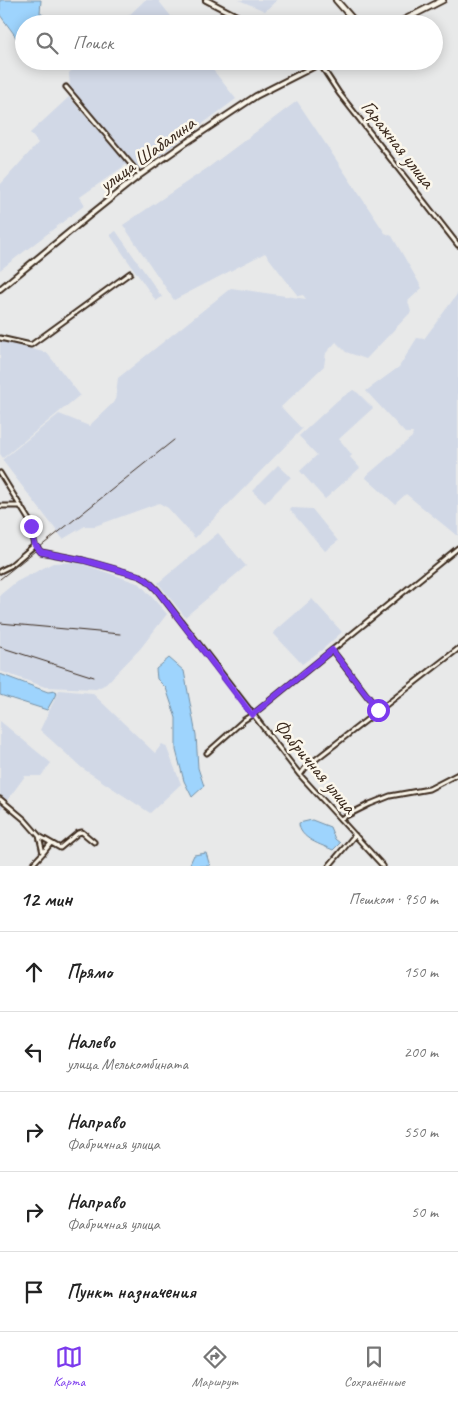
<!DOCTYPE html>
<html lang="ru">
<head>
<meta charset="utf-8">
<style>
  body { margin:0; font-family:Caveat,sans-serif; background:#f6f6f6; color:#222 }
  .stop { position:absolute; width:15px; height:15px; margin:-11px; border:4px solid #7c3aed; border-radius:50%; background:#fff }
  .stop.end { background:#7c3aed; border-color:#fff; box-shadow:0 1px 5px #0008 }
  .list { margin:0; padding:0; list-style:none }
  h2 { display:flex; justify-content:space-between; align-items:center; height:65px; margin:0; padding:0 20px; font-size:21px }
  h2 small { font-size:16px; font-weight:400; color:#767676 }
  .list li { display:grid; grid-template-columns:32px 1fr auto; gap:15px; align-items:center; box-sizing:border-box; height:80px; padding:0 20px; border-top:1px solid #e0e0e0 }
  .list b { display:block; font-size:19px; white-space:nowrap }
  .list p { margin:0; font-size:16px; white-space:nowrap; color:#767676 }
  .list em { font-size:16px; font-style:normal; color:#767676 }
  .icon { flex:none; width:28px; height:28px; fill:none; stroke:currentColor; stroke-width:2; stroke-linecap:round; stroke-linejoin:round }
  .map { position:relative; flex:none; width:458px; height:866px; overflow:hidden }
  .search { position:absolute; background:#fff; box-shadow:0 2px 12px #0003; left:15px; right:15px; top:15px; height:55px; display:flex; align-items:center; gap:12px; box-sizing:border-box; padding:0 18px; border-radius:28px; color:#767676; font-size:19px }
  .sheet { height:465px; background:#fff }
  nav { display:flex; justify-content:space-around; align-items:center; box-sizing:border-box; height:70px; border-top:1px solid #e0e0e0; background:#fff; font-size:14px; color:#767676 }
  nav a { display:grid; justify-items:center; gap:2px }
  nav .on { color:#7c3aed }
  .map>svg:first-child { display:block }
  .built { fill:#d1d8e6 }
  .water { fill:#9ed4fd; stroke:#7690a4 }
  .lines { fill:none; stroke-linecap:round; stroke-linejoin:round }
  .minor-casing { stroke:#3b2a1e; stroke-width:7 }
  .tertiary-casing { stroke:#3b2a1e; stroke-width:8 }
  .secondary-casing { stroke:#3b2a1e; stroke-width:8 }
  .minor { stroke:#fbf7ec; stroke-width:3 }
  .tertiary { stroke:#fbf7ec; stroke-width:4 }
  .secondary { stroke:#fbf7ec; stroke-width:4.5 }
  .rail { stroke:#3b2a1e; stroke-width:1 }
  .route { stroke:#7c3aed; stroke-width:6 }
  .labels { text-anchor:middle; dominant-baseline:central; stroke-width:5; stroke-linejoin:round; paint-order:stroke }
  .street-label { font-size:20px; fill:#3b2a1e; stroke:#fbf7ec }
</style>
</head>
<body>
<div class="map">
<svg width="458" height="866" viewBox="0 0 458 866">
  <rect width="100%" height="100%" fill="#e8e9e9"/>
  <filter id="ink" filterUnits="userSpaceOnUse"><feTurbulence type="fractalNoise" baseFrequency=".02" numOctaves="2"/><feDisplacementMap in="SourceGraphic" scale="10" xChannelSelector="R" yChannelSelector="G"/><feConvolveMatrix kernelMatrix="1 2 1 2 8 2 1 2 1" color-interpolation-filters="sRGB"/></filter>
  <g filter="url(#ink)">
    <!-- built -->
    <path class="built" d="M145,0H158L177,24H120Z
      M239,0H277L265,11Z
      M81,61H206L236,99L140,170L70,87L69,73Z
      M69,97L127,164L80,197L85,205L0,270V185L38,143L30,133Z
      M297,101L385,233L392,236L422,288L408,301L411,312L366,359L346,352L336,342L326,353L324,366L281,407L302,429L195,538L168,508L159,503L95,526H85L63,539L2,460L59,414L89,426L115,401L118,378L231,288L306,299L303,295L298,296L265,253L174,300L123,225L209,167Z
      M116,231L162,297L156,301L110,235Z
      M458,293V535H456L406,494L395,504L365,477L412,437L413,433H405L366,391L399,367L417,338L424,339Z
      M0,341L47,353L80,395L3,458L0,454Z
      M353,390L358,393L373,408L339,439L352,455L350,457L360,468L325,499L300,471L317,455L299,436L338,400Z
      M278,465L291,477L265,503L252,491Z
      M292,508L312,509L338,541L325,551L290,510Z
      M218,533L246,566L185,617L158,583Z
      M77,562L140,584L167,614L140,649L106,684L96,689L45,687L0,671V595L16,582L53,563Z
      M312,599L342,632L323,649L302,664L273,633Z
      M59,690L92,693L155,753L162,744L166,746L181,784L150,813L82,768L40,730Z
      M0,721L51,763L41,776H25L0,810Z"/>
    <!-- water -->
    <path class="water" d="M0,0H41L40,13L48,18V24H24V46L21,47L14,34L0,15Z
      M169,658L184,671L196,735L198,768L204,786L192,797L184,781L176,750V718L166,688L157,679L156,669Z
      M0,674L48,692L56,691L55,696L47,710L0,695Z
      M312,820L330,827L335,839L340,843L333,850C322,845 299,839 299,823Z
      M206,853L210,866H189L194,855Z"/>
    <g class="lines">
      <defs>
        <path id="minor" d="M320,64L339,93L458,245
          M66,87L140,175
          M0,338L31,345L130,273
          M0,473L29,520L35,545L41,552L83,560L140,576L147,580L157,590L300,775L383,866
          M0,506H21
          M0,571L10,566L35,545
          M332,650L378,710
          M207,753L244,720L252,715L458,548
          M300,775L306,767L458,649
          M0,799L25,820L39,836L43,853L31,866
          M340,819L370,804L390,796L429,789L458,774
          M39,836L60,848L78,833L82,832L94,842
          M43,853L51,843
          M329,866L355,835"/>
        <path id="tertiary" d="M206,0L252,24
          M0,289L90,215L140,175L184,144L256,96L325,61"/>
        <path id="secondary" d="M336,0L357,24
          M396,24L443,0"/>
      </defs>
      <!-- minor casing -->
      <use href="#minor" class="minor-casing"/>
      <!-- tertiary casing -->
      <use href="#tertiary" class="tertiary-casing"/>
      <!-- secondary casing -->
      <use href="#secondary" class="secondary-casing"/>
      <!-- minor -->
      <use href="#minor" class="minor"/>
      <!-- tertiary -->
      <use href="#tertiary" class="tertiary"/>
      <!-- secondary -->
      <use href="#secondary" class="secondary"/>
      <!-- rail -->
      <path class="rail" d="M0,579L174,440
        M0,623L120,634
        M0,647L94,677"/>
    </g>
  </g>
  <g class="lines" filter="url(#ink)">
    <!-- route -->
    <path class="route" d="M31,526L35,545L41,552L83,560L140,576L147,580L157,590L252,715L332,650L378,710"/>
  </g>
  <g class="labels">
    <!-- street labels -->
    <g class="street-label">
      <text transform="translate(398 144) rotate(52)">Гаражная улица</text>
      <text transform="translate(147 154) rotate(-36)">улица Шабалина</text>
      <text transform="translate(315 766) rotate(50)">Фабричная улица</text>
    </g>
  </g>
</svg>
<div class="stop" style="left:378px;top:710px"></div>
<div class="stop end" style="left:31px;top:526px"></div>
<div class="search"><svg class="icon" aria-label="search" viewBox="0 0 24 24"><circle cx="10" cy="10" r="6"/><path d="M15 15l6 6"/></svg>Поиск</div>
</div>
<section class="sheet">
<h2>12 мин<small>Пешком · 950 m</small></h2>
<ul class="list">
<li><svg class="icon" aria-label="ahead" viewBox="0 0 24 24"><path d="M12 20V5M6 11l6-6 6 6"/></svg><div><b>Прямо</b></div><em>150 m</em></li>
<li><svg class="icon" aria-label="left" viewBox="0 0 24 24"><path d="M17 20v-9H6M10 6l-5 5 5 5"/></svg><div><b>Налево</b><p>улица Мелькомбината</p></div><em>200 m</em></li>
<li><svg class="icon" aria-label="right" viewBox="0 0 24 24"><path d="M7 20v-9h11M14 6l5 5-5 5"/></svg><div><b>Направо</b><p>Фабричная улица</p></div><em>550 m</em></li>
<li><svg class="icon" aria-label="right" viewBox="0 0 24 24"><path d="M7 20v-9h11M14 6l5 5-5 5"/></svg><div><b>Направо</b><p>Фабричная улица</p></div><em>50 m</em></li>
<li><svg class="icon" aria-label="arrive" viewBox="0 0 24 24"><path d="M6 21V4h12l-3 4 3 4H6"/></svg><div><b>Пункт назначения</b></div></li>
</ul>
</section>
<nav>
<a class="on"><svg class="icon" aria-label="map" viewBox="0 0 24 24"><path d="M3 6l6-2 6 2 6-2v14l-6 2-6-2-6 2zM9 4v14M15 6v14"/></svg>Карта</a>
<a><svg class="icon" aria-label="directions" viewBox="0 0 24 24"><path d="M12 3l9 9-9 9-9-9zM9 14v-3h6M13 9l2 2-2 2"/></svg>Маршрут</a>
<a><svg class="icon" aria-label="saved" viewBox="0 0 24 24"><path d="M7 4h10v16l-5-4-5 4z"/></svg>Сохранённые</a>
</nav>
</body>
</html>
